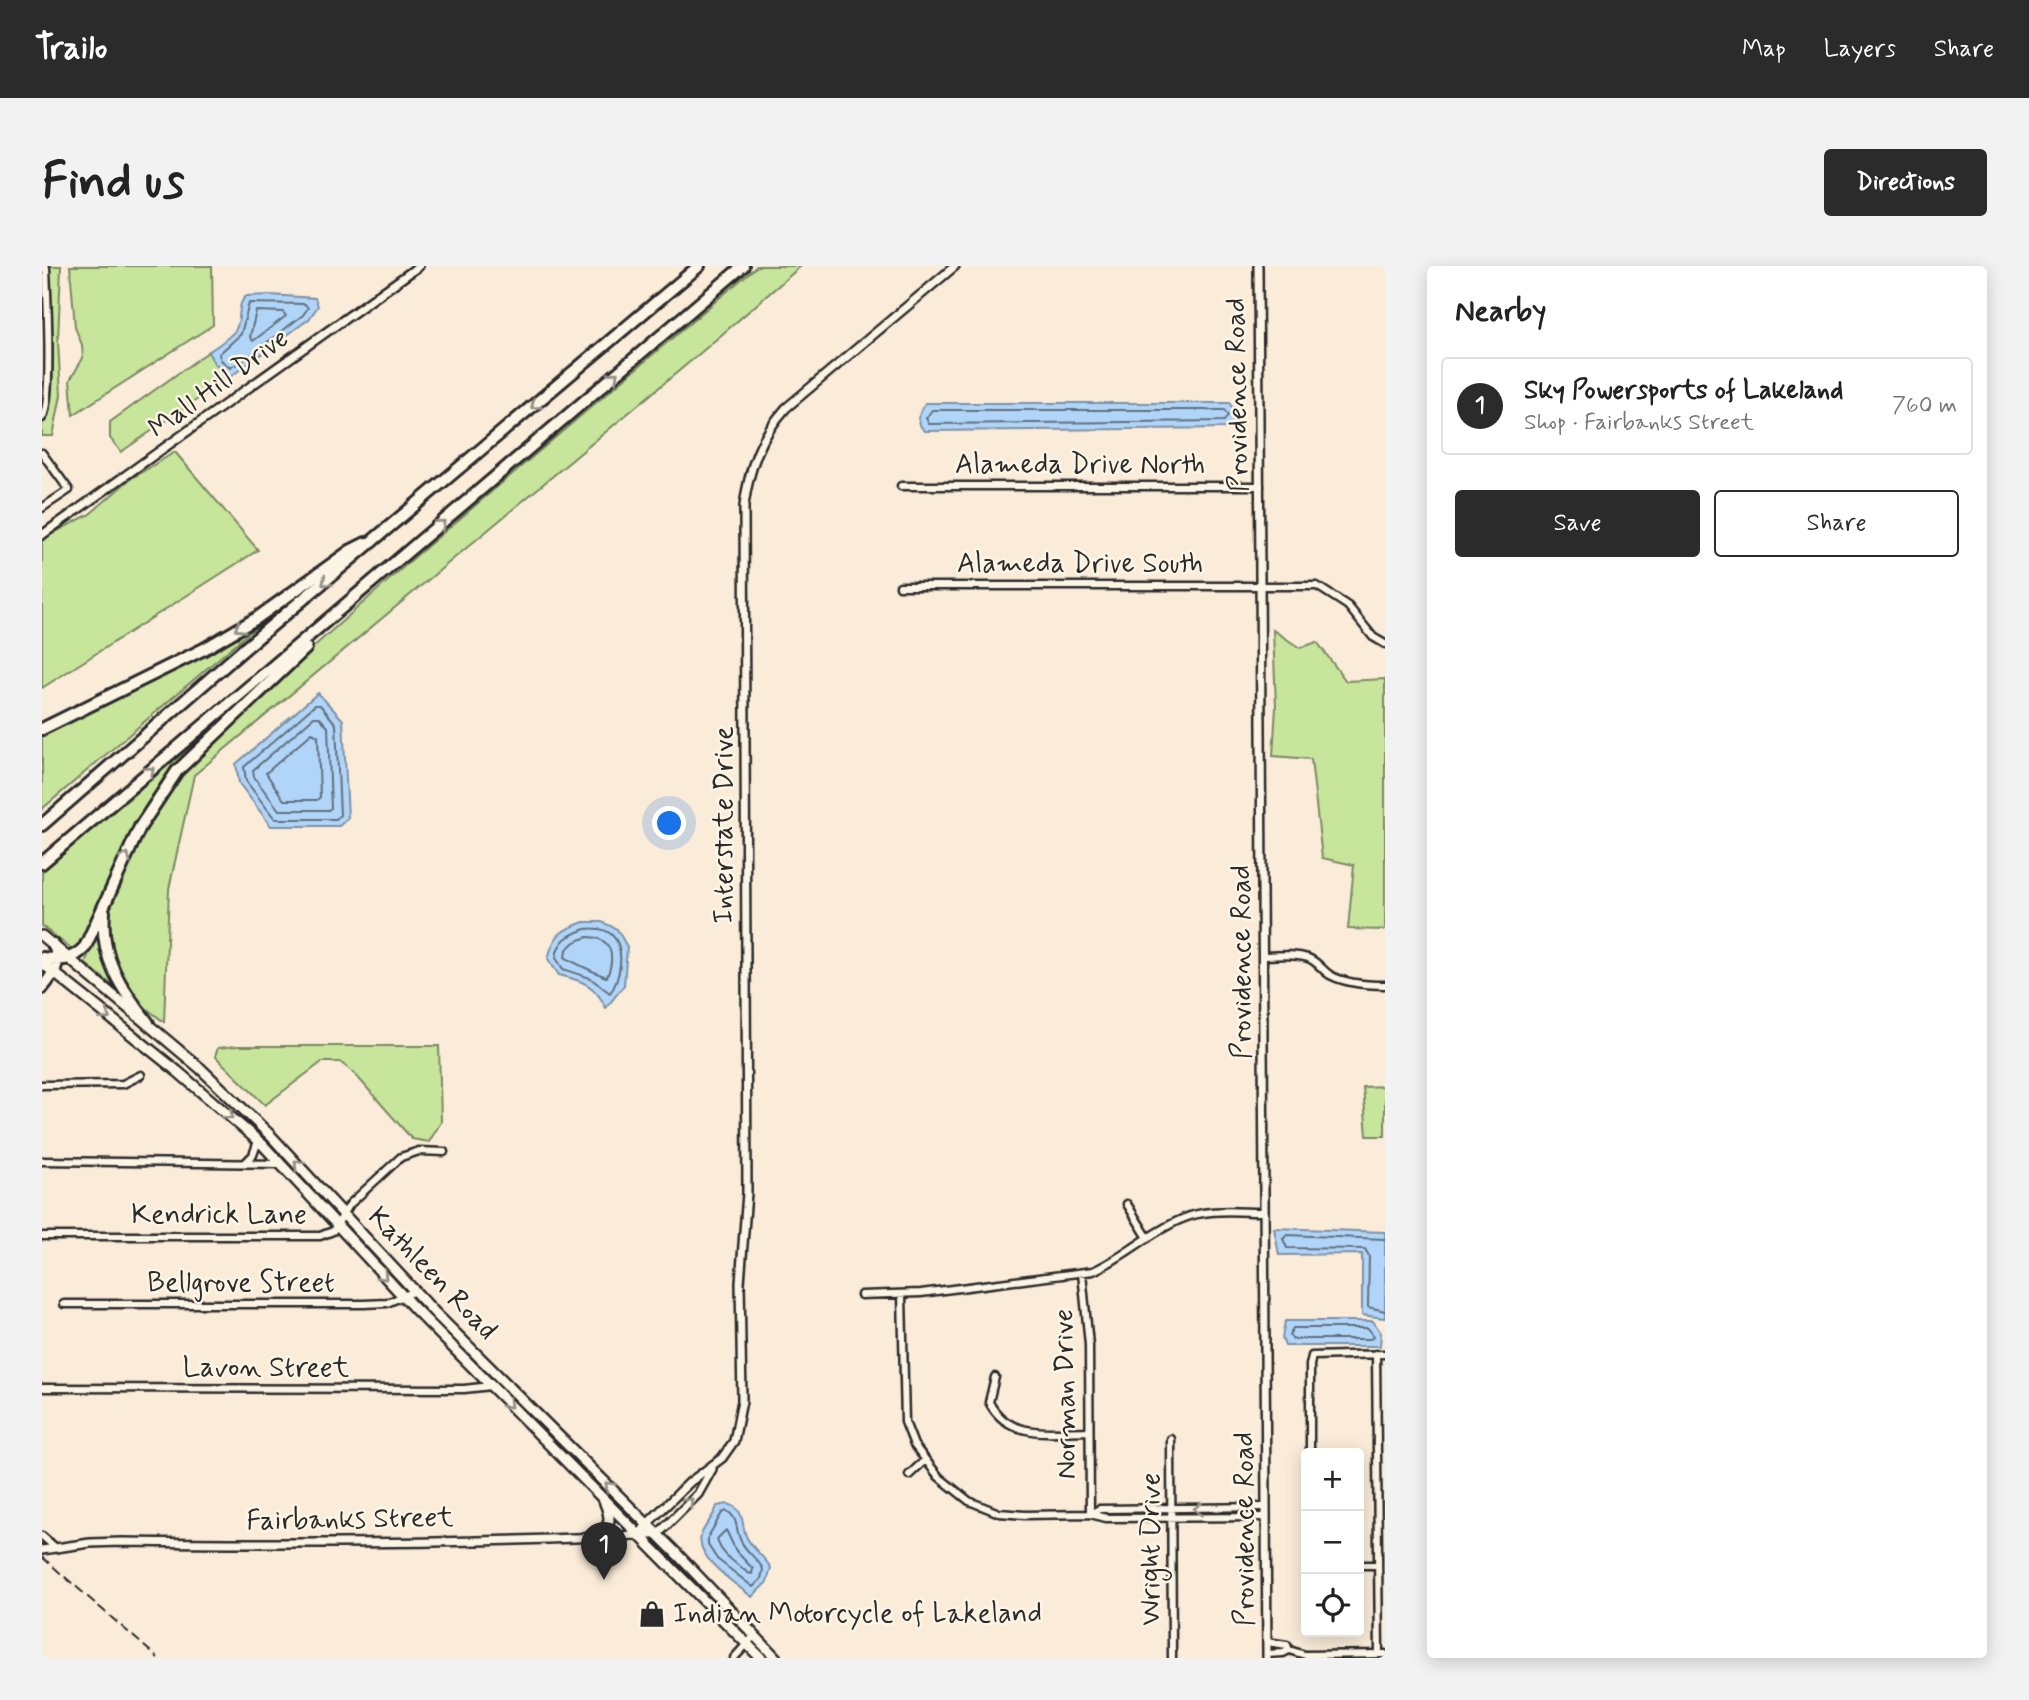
<!DOCTYPE html>
<html lang="en">
<head>
<meta charset="utf-8">
<style>
  body { margin:0; font-family:Mynerve,sans-serif; background:#f2f2f2; color:#222 }
  .controls { position:absolute; right:21px; bottom:21px; display:grid; overflow:hidden; border-radius:7px; box-shadow:0 4px 18px #0003 }
  .controls button { width:63px; height:63px; display:grid; place-items:center; padding:0; border:0; border-bottom:2px solid #e0e0e0; background:#fff; color:#222; font:35px sans-serif }
  .you { position:absolute; left:628px; top:558px; width:24px; height:24px; margin:-18px; border:5px solid #fff; border-radius:50%; background:#1a73e8; box-shadow:0 0 0 10px #1a73e833 }
  .badge { display:grid; place-items:center; width:46px; height:46px; border-radius:50%; background:#2b2b2b; color:#fff; font-size:23px; font-weight:700 }
  .pin { position:absolute; translate:-50% -58px; filter:drop-shadow(0 2px 4px #0008) }
  .pin::after { content:''; position:absolute; top:37px; width:24px; height:21px; background:inherit; clip-path:polygon(0 0,100% 0,50% 100%) }
  .list { margin:0; padding:0; list-style:none }
  h2 { display:flex; justify-content:space-between; align-items:center; height:91px; margin:0; padding:0 28px; font-size:30px }
  h2 small { font-size:23px; font-weight:400; color:#767676 }
  .list li { display:grid; grid-template-columns:46px 1fr auto; gap:21px; align-items:center; box-sizing:border-box; height:98px; margin:0 14px 14px; padding:0 14px; border:2px solid #e0e0e0; border-radius:7px }
  .list b { display:block; font-size:26px; white-space:nowrap }
  .list p { margin:0; font-size:23px; white-space:nowrap; color:#767676 }
  .list em { font-size:23px; font-style:normal; color:#767676 }
  .actions { display:flex; gap:14px; padding:21px 28px }
  .actions a { flex:1; padding:16px 0; border:2px solid #2b2b2b; border-radius:7px; text-align:center; font-size:24px; color:#2b2b2b }
  .actions .main { background:#2b2b2b; color:#fff }
  .icon { flex:none; width:38px; height:38px; fill:none; stroke:currentColor; stroke-width:2; stroke-linecap:round; stroke-linejoin:round }
  .map { position:relative; flex:none; width:1343px; height:1392px; overflow:hidden; border-radius:7px }
  header { display:flex; align-items:center; gap:42px; box-sizing:border-box; height:98px; padding:0 35px; background:#2b2b2b; color:#fff }
  header strong { font-size:33px }
  nav { display:flex; gap:38px; margin-inline-start:auto; font-size:24px }
  .intro { display:flex; align-items:center; justify-content:space-between; box-sizing:border-box; height:168px; padding:0 42px }
  h1 { margin:0; font-size:49px }
  .button { padding:18px 32px; border-radius:7px; background:#2b2b2b; color:#fff; font-size:24px; font-weight:700 }
  main { display:flex; gap:42px; padding:0 42px }
  aside { flex:1; background:#fff; border-radius:7px; box-shadow:0 4px 18px #0003 }
  .map>svg:first-child { display:block }
  .green { fill:#c8e59c; stroke:#7a8864; stroke-width:2 }
  .water { fill:#b1d5f9; stroke:#7b91a7; stroke-width:2 }
  .lines { fill:none; stroke-linecap:round; stroke-linejoin:round }
  .shore { stroke:#616f7d; stroke-width:2 }
  .minor-casing { stroke:#2b2b2b; stroke-width:11 }
  .tertiary-casing { stroke:#2b2b2b; stroke-width:12 }
  .primary-casing { stroke:#2b2b2b; stroke-width:14 }
  .motorway-casing { stroke:#2b2b2b; stroke-width:16 }
  .minor { stroke:#fcf5e5; stroke-width:6 }
  .tertiary { stroke:#fcf5e5; stroke-width:7 }
  .primary { stroke:#fcf5e5; stroke-width:9 }
  .motorway { stroke:#fcf5e5; stroke-width:10 }
  .rail { stroke:#2b2b2b; stroke-width:2; stroke-dasharray:10 5; stroke-linecap:butt }
  .oneway { stroke:#949088 }
  .labels { text-anchor:middle; dominant-baseline:central; stroke-width:5; stroke-linejoin:round; paint-order:stroke }
  .street-label { font-size:28px; fill:#2b2b2b; stroke:#fcf5e5 }
  .poi-label { font-size:28px; fill:#2b2b2b; stroke:#fcf5e5; text-anchor:start }
</style>
</head>
<body>
<header>
<strong>Trailo</strong>
<nav><a>Map</a><a>Layers</a><a>Share</a></nav>
</header>
<div class="intro"><h1>Find us</h1><a class="button">Directions</a></div>
<main>
<div class="map">
<svg width="1343" height="1392" viewBox="0 0 1343 1392">
  <rect width="100%" height="100%" fill="#fbecd9"/>
  <filter id="ink" filterUnits="userSpaceOnUse"><feTurbulence type="fractalNoise" baseFrequency=".0143" numOctaves="2"/><feDisplacementMap in="SourceGraphic" scale="14" xChannelSelector="R" yChannelSelector="G"/><feConvolveMatrix kernelMatrix="1 2 1 2 8 2 1 2 1" color-interpolation-filters="sRGB"/></filter>
  <g filter="url(#ink)">
    <!-- green -->
    <path class="green" d="M8,0H19L16,75L19,129L11,170H0V157L6,151L8,144Z
      M28,0H170L171,59L31,149L28,114L41,92L40,79L33,61Z
      M715,0H759L656,89L152,509L127,623L122,756C112,748 100,740 92,730C71,705 61,673 67,641L101,565L144,499L234,414L375,289Z
      M166,86L173,98L188,111L79,186L68,172V156Z
      M133,186L216,284L0,422V273L48,248L87,214Z
      M218,356L217,358L0,543V465Z
      M1231,364L1258,382L1275,376L1304,415L1343,413V664L1306,663L1312,599L1280,592L1269,493L1231,490L1234,441Z
      M161,470L138,497L90,567L47,661L32,685L0,660V606Z
      M57,664L62,697L71,720L43,697Z
      M195,780H397L399,856L387,876L370,873L312,807L298,796H280L223,839L173,790L176,782Z
      M1343,820V870H1325L1321,821Z"/>
    <!-- water -->
    <path class="water" d="M228,29L273,32L276,40L267,53L188,111L173,98L166,86C175,80 188,72 194,63C200,52 194,39 204,30Z
      M883,137H1187L1193,145L1191,162L883,165L879,161L876,152Z
      M276,427L301,454L306,552L297,560H229L197,517L194,498Z
      M542,656H560L575,663L585,681L582,719L564,742C553,719 542,715 517,709L506,693C512,668 519,664 542,656Z
      M1232,962L1343,966V1052L1320,1049V988L1237,989Z
      M1243,1055H1331L1339,1067L1338,1080H1243L1240,1072Z
      M686,1238C703,1243 699,1257 704,1270C709,1282 722,1290 729,1302L725,1316L710,1331C695,1319 652,1291 659,1269C663,1258 672,1251 675,1240Z"/>
    <g class="lines">
      <!-- shore -->
      <path class="shore" d="M207,37L263,38L266,42L261,49L202,94L188,102L179,94L177,88L199,68Z
        M214,45L241,46L244,50L211,75L208,71Z
        M890,144H1182L1186,149L1182,155L887,158L884,152Z
        M273,439H278L294,458L298,549L294,553H233L204,515L202,501Z
        M272,451H277L286,461L289,542L286,544H237L212,511L211,504Z
        M270,467L276,470L278,531L275,534H242L224,507Z
        M543,663C552,662 563,662 570,669C584,682 578,714 568,727L548,712L521,703L514,692C516,674 527,669 543,663Z
        M545,671C571,671 573,691 565,711C560,710 526,694 523,691C524,678 535,675 545,671Z
        M1343,973L1245,969L1241,973L1245,982L1323,983L1327,990L1326,1041L1343,1045
        M1251,1062H1326L1332,1070L1328,1073H1251L1247,1069Z
        M685,1245C697,1252 693,1264 699,1275C704,1286 715,1292 721,1303L719,1313L711,1321L675,1293L666,1279V1271L680,1247Z
        M684,1264L694,1285L711,1303L710,1308L706,1307C695,1298 678,1288 675,1273Z"/>
      <defs>
        <path id="minor" d="M0,2H4C5,27 11,138 0,152
          M0,187L27,224L0,242
          M859,220H1218
          M858,320H1275L1306,340L1331,371L1343,378
          M1221,690C1236,690 1251,687 1266,692C1275,695 1280,704 1288,709C1304,718 1325,719 1343,719
          M0,819L81,818L99,809
          M0,895L239,898
          M203,897L211,889L216,875
          M1085,938L1106,972
          M0,970H278L291,965L308,938L359,891L377,885L402,886
          M1040,1007L1047,1079L1048,1248
          M819,1029L879,1027L1051,1005C1083,991 1108,966 1140,953C1165,942 1195,946 1221,946
          M860,1029L863,1156L872,1179L897,1211L927,1235L957,1247L983,1249L1048,1248L1064,1252L1224,1251
          M22,1038H322L345,1037L373,1025
          M1334,1088L1337,1388
          M953,1111L947,1136C967,1175 1011,1165 1047,1165
          M0,1122L422,1123L449,1120
          M1129,1173L1130,1392
          M1268,1187V1099L1270,1090L1343,1088
          M867,1209L883,1194
          M1048,1248L1057,1243L1224,1241
          M0,1270L14,1282
          M1317,1299H1335
          M1225,1376L1245,1379L1247,1384L1263,1389L1343,1388
          M1225,1388L1241,1387L1247,1384
          M692,1392L713,1369"/>
        <path id="tertiary" d="M1216,0L1225,1392
          M0,269L377,0
          M597,1269L605,1258L648,1216L680,1192L692,1175L700,1135L698,1017L705,927L702,240C707,202 718,171 744,142L913,0
          M0,1284L48,1277L79,1276C257,1278 439,1278 616,1268L656,1228L670,1203"/>
        <path id="primary" d="M0,670L158,802L229,870L393,1047L636,1289L734,1392
          M0,697L135,805L221,879L373,1043L719,1392
          M556,1272C568,1259 570,1254 563,1237"/>
        <path id="motorway" d="M0,463L162,383L215,352L308,285L324,277
          M0,559L202,383L657,0
          M0,597L701,0
          M62,646C58,694 79,721 106,757
          M0,692C18,695 30,695 43,681L98,561L135,505L264,382
          M0,722C12,708 21,695 11,678"/>
      </defs>
      <!-- minor casing -->
      <use href="#minor" class="minor-casing"/>
      <!-- tertiary casing -->
      <use href="#tertiary" class="tertiary-casing"/>
      <!-- primary casing -->
      <use href="#primary" class="primary-casing"/>
      <!-- motorway casing -->
      <use href="#motorway" class="motorway-casing"/>
      <!-- minor -->
      <use href="#minor" class="minor"/>
      <!-- tertiary -->
      <use href="#tertiary" class="tertiary"/>
      <!-- primary -->
      <use href="#primary" class="primary"/>
      <!-- motorway -->
      <use href="#motorway" class="motorway"/>
      <!-- rail -->
      <path class="rail" d="M0,1291L116,1392"/>
    </g>
    <!-- one-way arrows -->
    <defs><path id="oneway-chevron" d="M-2-3.5L2.5 0L-2 3.5" fill="none" stroke-width="1.6" stroke-linecap="round" stroke-linejoin="round" transform="scale(1.75)"/></defs>
    <g class="oneway">
      <use href="#oneway-chevron" transform="translate(572 110) rotate(-41)"/>
      <use href="#oneway-chevron" transform="translate(493 139) rotate(140)"/>
      <use href="#oneway-chevron" transform="translate(399 258) rotate(-41)"/>
      <use href="#oneway-chevron" transform="translate(284 316) rotate(140)"/>
      <use href="#oneway-chevron" transform="translate(197 362) rotate(149)"/>
      <use href="#oneway-chevron" transform="translate(108 505) rotate(-40)"/>
      <use href="#oneway-chevron" transform="translate(84 591) rotate(-65)"/>
      <use href="#oneway-chevron" transform="translate(64 750) rotate(38)"/>
      <use href="#oneway-chevron" transform="translate(187 849) rotate(41)"/>
      <use href="#oneway-chevron" transform="translate(256 898) rotate(-134)"/>
      <use href="#oneway-chevron" transform="translate(341 1010) rotate(47)"/>
      <use href="#oneway-chevron" transform="translate(466 1138) rotate(45)"/>
      <use href="#oneway-chevron" transform="translate(567 1220) rotate(-136)"/>
      <use href="#oneway-chevron" transform="translate(647 1236) rotate(-44)"/>
      <use href="#oneway-chevron" transform="translate(1156 1243) rotate(180)"/>
    </g>
  </g>
  <!-- icons -->
  <defs>
    <symbol id="shop-bare" viewBox="-9 -9 18 18"><path d="M-5-2.5h2.3a2.7 3.5 0 0 1 5.4 0H5L5.5 6h-11ZM-1.5-2.5h3a1.5 2.3 0 0 0-3 0Z" fill="#2b2b2b" stroke="#fcf5e5" stroke-width="2.5" paint-order="stroke"/></symbol>
  </defs>
  <g fill-rule="evenodd">
    <use href="#shop-bare" x="591" y="1329" width="38" height="38"/>
  </g>
  <g class="labels">
    <!-- street labels -->
    <g class="street-label">
      <text transform="translate(177 118) rotate(-36)">Mall Hill Drive</text>
      <text transform="translate(1196 129) rotate(-91)">Providence Road</text>
      <text x="1038" y="199">Alameda Drive North</text>
      <text x="1038" y="298">Alameda Drive South</text>
      <text transform="translate(682 559) rotate(-90)">Interstate Drive</text>
      <text transform="translate(1200 696) rotate(-90)">Providence Road</text>
      <text x="177" y="949">Kendrick Lane</text>
      <text transform="translate(390 1008) rotate(46)">Kathleen Road</text>
      <text x="199" y="1017">Bellgrove Street</text>
      <text x="224" y="1102">Lavon Street</text>
      <text transform="translate(1024 1128) rotate(-91)">Norman Drive</text>
      <text transform="translate(308 1254) rotate(-1)">Fairbanks Street</text>
      <text transform="translate(1203 1263) rotate(-90)">Providence Road</text>
      <text transform="translate(1109 1283) rotate(-90)">Wright Drive</text>
    </g>
    <!-- poi labels -->
    <g class="poi-label">
      <text x="631" y="1348">Indian Motorcycle of Lakeland</text>
    </g>
  </g>
</svg>
<div class="controls">
<button>+</button>
<button>−</button>
<button><svg class="icon" aria-label="locate" viewBox="0 0 24 24"><circle cx="12" cy="12" r="6"/><path d="M12 2v4M12 18v4M2 12h4M18 12h4"/></svg></button>
</div>
<div class="you"></div>
<div class="pin badge" style="left:562px;top:1314px">1</div>
</div>
<aside>
<h2>Nearby<small></small></h2>
<ul class="list">
<li><span class="badge">1</span><div><b>Sky Powersports of Lakeland</b><p>Shop · Fairbanks Street</p></div><em>760 m</em></li>
</ul>
<div class="actions"><a class="main">Save</a><a>Share</a></div>
</aside>
</main>
</body>
</html>
